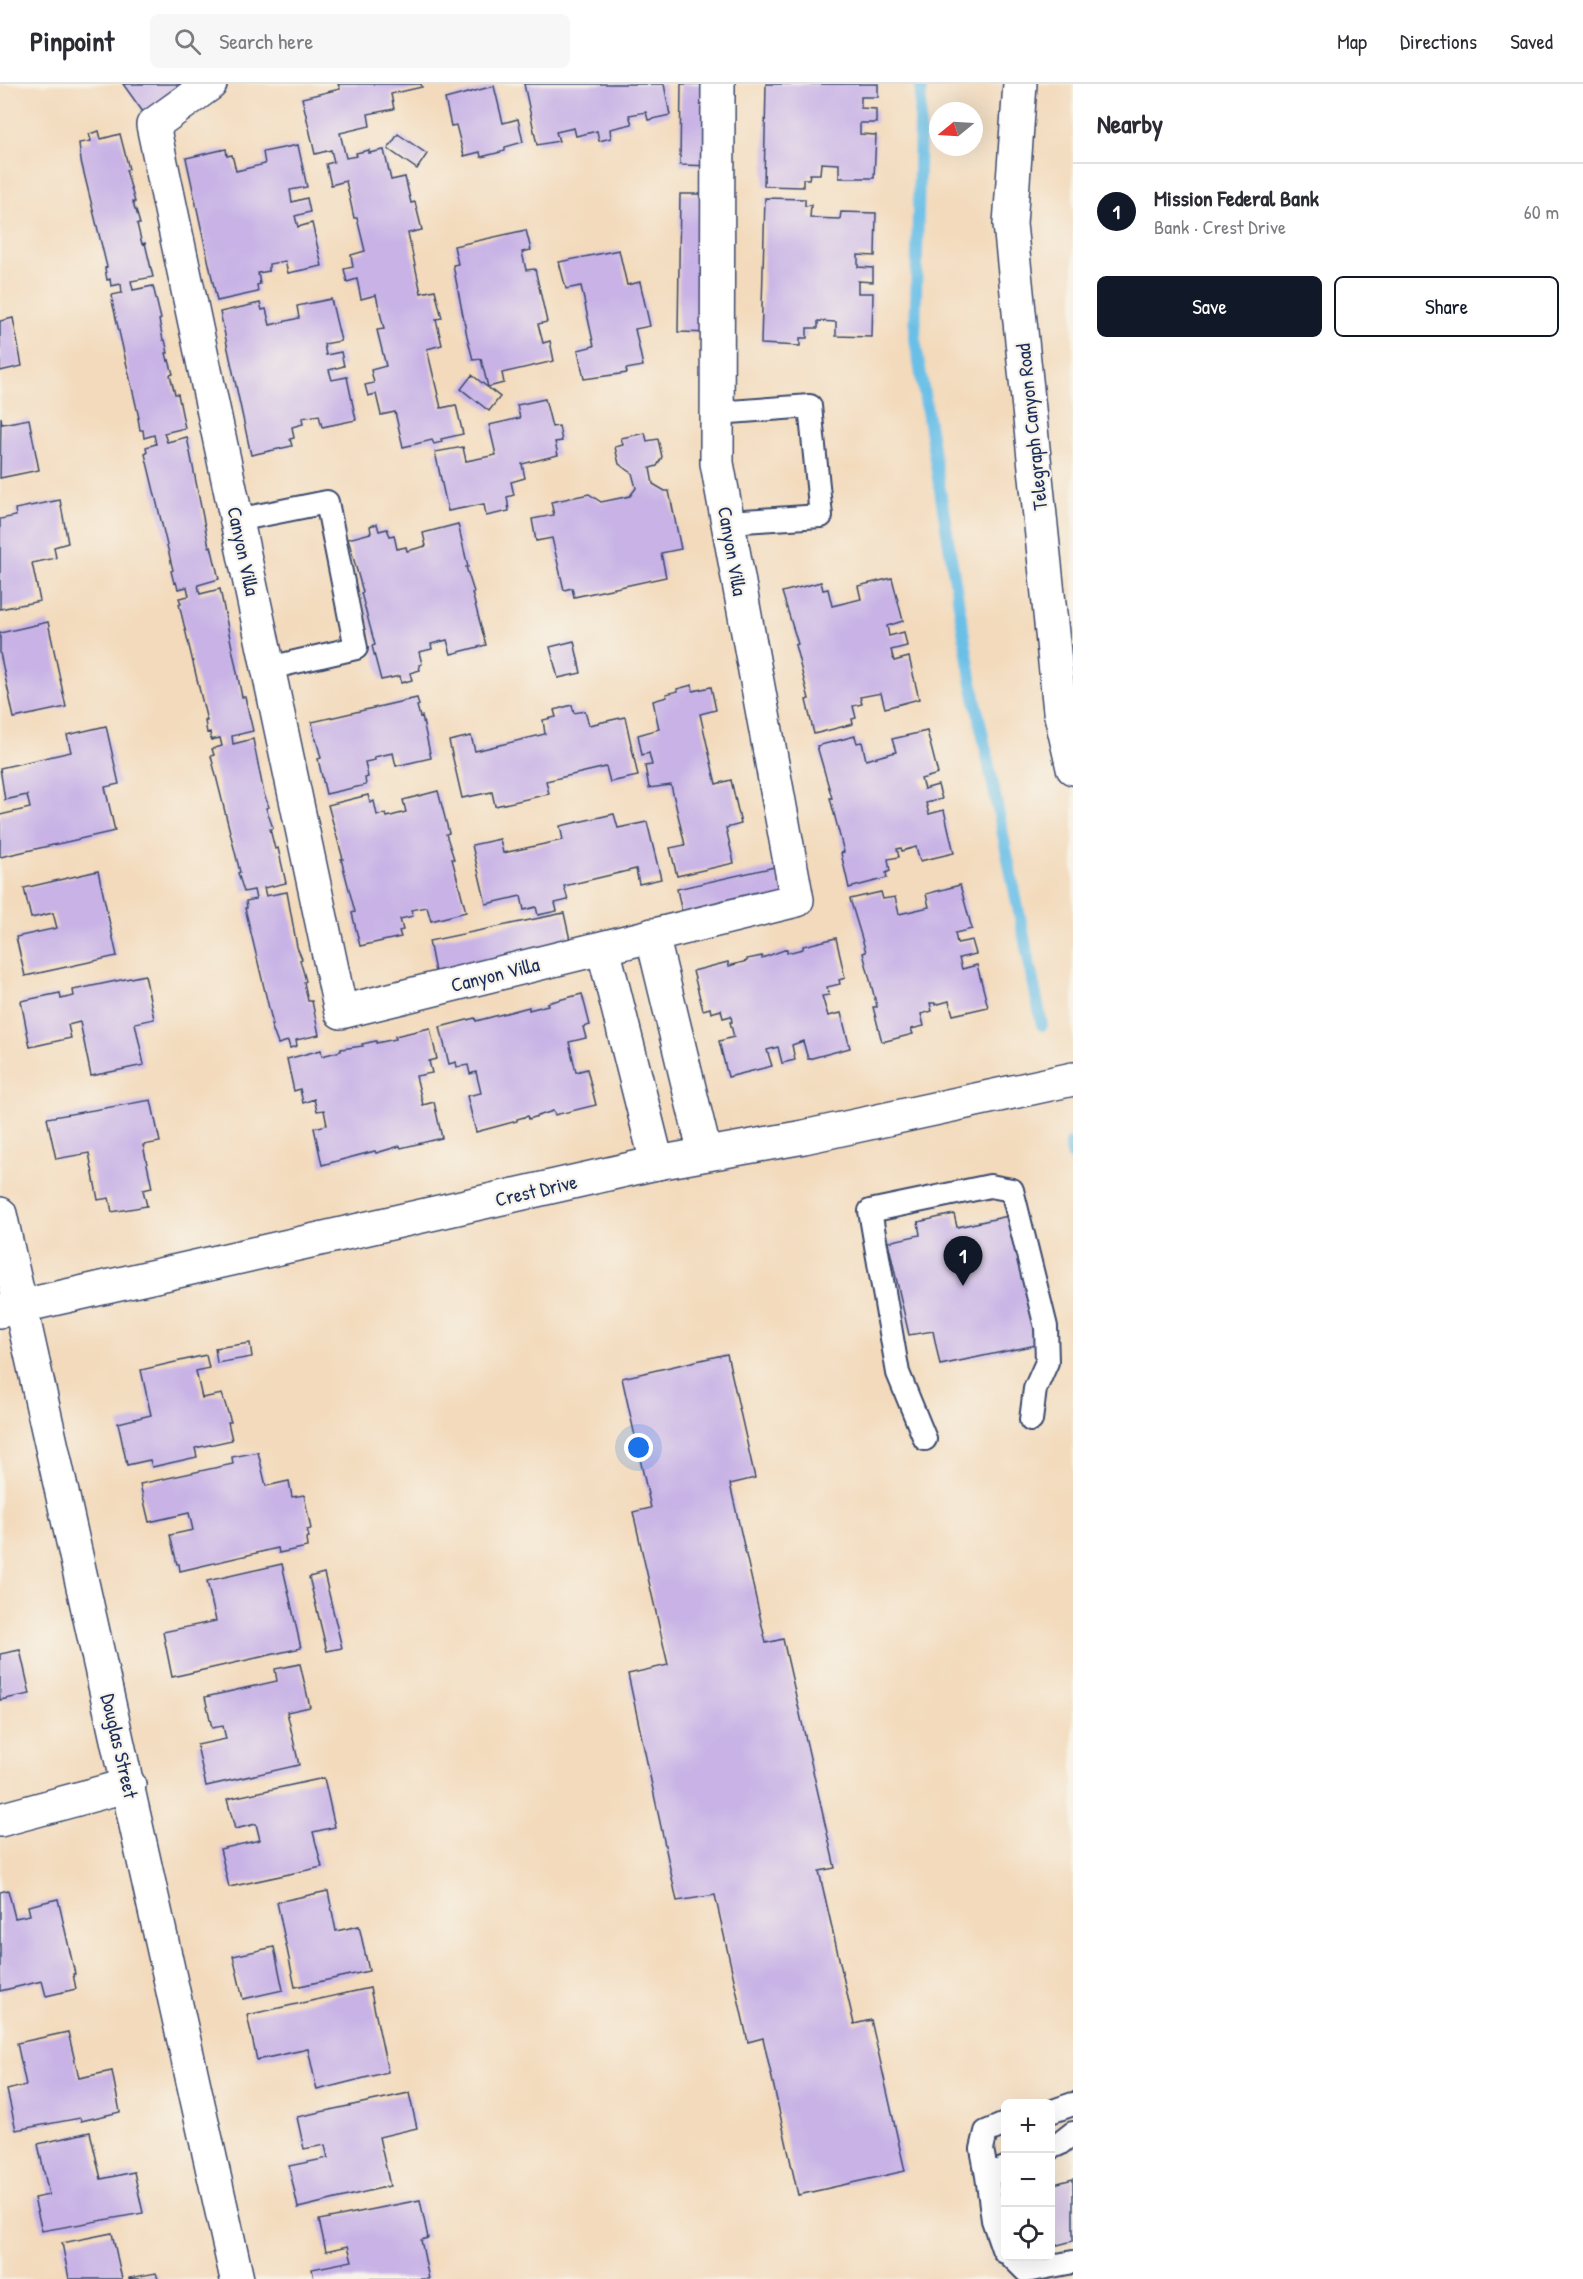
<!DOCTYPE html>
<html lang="en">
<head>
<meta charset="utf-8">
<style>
  body { margin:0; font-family:"Patrick Hand",sans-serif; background:#f7f7f7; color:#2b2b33 }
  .controls { position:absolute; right:18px; bottom:18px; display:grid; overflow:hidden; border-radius:9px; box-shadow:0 6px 24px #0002 }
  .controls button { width:54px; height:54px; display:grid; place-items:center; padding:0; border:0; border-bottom:2px solid #e1e1e2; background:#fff; color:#2b2b33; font:30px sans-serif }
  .compass { position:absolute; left:929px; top:18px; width:54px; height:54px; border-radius:50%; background:#fff; box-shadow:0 6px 24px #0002; rotate:252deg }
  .you { position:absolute; left:639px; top:1364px; width:21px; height:21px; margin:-15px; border:4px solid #fff; border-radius:50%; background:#1a73e8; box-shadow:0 0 0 9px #1a73e833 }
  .badge { display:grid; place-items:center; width:39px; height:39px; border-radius:50%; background:#111827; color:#fff; font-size:20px; font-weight:700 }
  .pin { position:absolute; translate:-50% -50px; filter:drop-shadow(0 2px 3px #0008) }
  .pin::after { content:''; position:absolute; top:32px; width:21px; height:18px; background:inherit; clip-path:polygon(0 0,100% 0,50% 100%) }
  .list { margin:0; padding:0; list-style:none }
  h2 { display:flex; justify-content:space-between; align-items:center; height:78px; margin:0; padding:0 24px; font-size:26px }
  h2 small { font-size:20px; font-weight:400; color:#7c7c81 }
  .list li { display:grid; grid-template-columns:39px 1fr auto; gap:18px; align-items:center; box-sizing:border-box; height:96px; padding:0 24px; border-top:2px solid #e1e1e2 }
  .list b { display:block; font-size:22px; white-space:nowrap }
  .list p { margin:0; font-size:20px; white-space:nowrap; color:#7c7c81 }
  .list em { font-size:20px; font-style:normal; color:#7c7c81 }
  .actions { display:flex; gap:12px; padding:18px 24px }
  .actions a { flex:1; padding:14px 0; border:2px solid #111827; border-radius:9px; text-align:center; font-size:21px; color:#111827 }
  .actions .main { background:#111827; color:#fff }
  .icon { flex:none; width:33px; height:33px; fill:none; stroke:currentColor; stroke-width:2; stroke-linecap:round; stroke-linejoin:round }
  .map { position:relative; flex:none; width:1073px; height:2195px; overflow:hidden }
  header { display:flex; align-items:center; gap:36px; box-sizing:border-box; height:84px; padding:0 30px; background:#fff; border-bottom:2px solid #e1e1e2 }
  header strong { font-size:28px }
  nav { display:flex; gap:33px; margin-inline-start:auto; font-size:21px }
  .search { width:420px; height:54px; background:#f7f7f7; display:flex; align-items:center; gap:15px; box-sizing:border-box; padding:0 21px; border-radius:9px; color:#7c7c81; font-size:22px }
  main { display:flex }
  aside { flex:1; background:#fff }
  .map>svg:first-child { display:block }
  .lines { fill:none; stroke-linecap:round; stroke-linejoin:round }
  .stream { stroke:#6abfe7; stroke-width:12 }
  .building { fill:#c8b2e6 }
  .lane-casing { stroke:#3b496c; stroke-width:26 }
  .street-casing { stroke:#3b496c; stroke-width:36 }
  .secondary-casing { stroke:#3b496c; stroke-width:36 }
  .primary-casing { stroke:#3b496c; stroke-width:36 }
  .lane { stroke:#fff; stroke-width:22 }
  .street { stroke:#fff; stroke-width:33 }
  .secondary { stroke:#fff; stroke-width:33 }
  .primary { stroke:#fff; stroke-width:33 }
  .labels { text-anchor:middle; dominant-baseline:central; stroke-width:4.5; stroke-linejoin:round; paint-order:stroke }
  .street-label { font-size:20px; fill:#1b2f5e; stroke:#f7f3e8 }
</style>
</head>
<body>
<header>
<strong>Pinpoint</strong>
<div class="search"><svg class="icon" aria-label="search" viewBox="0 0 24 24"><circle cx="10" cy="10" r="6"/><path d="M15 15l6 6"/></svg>Search here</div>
<nav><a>Map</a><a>Directions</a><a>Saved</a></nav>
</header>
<main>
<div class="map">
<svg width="1073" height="2195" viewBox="0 0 1073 2195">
  <rect width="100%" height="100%" fill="#f7f3e8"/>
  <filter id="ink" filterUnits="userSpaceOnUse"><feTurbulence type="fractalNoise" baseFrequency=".0167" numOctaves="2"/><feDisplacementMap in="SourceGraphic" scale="12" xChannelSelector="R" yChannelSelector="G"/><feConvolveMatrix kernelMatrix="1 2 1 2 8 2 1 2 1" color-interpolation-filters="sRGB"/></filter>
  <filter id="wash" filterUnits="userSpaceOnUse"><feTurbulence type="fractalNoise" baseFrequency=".008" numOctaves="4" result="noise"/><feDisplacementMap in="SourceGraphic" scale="24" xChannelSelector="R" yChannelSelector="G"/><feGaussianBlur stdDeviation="1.35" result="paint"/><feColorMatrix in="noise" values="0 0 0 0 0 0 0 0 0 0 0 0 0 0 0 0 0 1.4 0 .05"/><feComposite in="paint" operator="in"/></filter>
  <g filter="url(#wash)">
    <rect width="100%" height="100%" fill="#f3dabc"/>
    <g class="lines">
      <!-- stream -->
      <path class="stream" d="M921,0L915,255L971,594L1042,941
        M1070,1060L1073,1073"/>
    </g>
    <g id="blocks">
      <!-- building -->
      <path class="building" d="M123,0H182L143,28Z
        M338,0H421L422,3L391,10L394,25L368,30L370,42L340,49L346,74L357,72L356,69L369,66V69L384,66L391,96L405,93L411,119L415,118L422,146L408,149L421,209L435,206L442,234L436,235L442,261L427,265L441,324L456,321L463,350L441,355L442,358L434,360L432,356L403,363L395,328L381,331L376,310L368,312L365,301L374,299L371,286L386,282L377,246L384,245L376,211L361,215L357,195L347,198L344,185L353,183L351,171L365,167L357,134H354L346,97L331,101L326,80L334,78L331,66L315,70L302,14L340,5Z
        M524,0H664L670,31L648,36L646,28L629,31L632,40L610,45L611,54L599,57L597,47L576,52L574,44L556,48L559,57L537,61Z
        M681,0H717L716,82L680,81Z
        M766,0H878V13H861V24L876,25V39H860V50L876,51L874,94H839V80L821,79L820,90H810L809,95H803V103L764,102Z
        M494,2L503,39L518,35L523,58L505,63V67L481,73L480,68L464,72L456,41L451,42L445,15Z
        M99,47L101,55L120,50L129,85L126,86L135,118H133L135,126H136L140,140H137L142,160L145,159L153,193L131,197L133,206L153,202L161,235L159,236L163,256H165L168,269H166L168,277L169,276L173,290L170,291L175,310H178L185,344L164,349L167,358L187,353L209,463L211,462L219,495L198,501L200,510L220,505L242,613H245L253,647L232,652L233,660L253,655L264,710L269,723L266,724L273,744L270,745L275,765L278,764L286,799L264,804L266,812L287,808L297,863L302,875L300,876L306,897L304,898L308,917H312L319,951L296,956L297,962L290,964L288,957L278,960L271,941H273L245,824H247L246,817L256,815L254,806L244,808L238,789L240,788L211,672L214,671L212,665L222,662L220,654L211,656L210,648L207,649L205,637H207L179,520H181L179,514L189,512L187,503L178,505L176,498L174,499L171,487L173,486L145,370L147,369L146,363L156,360L154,351L144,354L143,346H140L138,334H139L112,217H113L112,211L122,209L121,200L111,202L110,195L107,196L105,184L107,183L81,77L79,59L91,57L89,50Z
        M398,50L427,70L417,85L388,65Z
        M298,61L307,103L290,106L292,118L307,114L310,128L295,132L298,143L312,139L322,182L288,189L285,177L269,180V187L258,189L260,200L257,201L258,208L217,217L186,74L226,65L227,72L232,71L236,87L265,80L263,68Z
        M680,110H716L714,249L678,248Z
        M765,114L805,115V122L811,121L810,134L840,135L841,128L876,129L875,172L858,171V183L873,184V198L858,197V209H873L872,253L836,252V238L818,237V244H807V254H800V262L761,260Z
        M526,146L531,166L522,168L526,186L535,185L547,238L538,240L543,259L550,257L554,277L502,289L504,299L488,303L481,275L473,276L467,252L453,181L458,180L454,162Z
        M619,166L627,201L640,198L650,242L635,245L643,282L626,285L627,289L584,295L578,266L594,262L581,202L566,205L559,178Z
        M331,215L341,257L324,260L326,271L341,268L344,282L329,286L332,296L347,293L356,336L322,343L319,331L302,334L303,340L292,343L294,354L290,355L292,362L251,371L220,228L260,219L262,226L266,225L270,241L299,234L297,222Z
        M13,234L22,282L0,287V237Z
        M472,291L500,313L489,327L461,305Z
        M545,315L552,343L559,342L562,357L555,358L558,371L522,380L525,394L511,398L514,411L507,413L509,427L486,432L484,420L448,427L435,368L463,363L466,377L496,371L489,341L520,334L517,321Z
        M1,333L2,340L29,335L39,386L0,394Z
        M645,349L647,357L658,355L662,373L657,382L650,384L653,400L665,407H669L681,465L661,469L666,493L574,513L572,504L564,506L552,454L536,457L532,435L554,431L551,418L589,410L601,418L630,412L636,404L632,389L619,380L615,363L623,361L621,354Z
        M60,416L68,459L54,463L56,474L32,479L40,517L0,525V435L16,432L15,425Z
        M377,440L379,447L387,445L390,452L394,451L397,465L406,463L407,467L426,462L423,449L458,440L468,483H466L474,508L472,509L486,561L451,570L447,556L431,560L432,565L419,568L422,580L419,581L420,586L410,589L412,596L401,599L400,592L381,596L372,562L375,561L361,509L363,508L348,455L371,449L370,442Z
        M892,494L903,537L887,542L889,552L904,548L907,562L891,566L894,577L909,573L919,615L885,624L881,609L860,613L862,620L853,622L856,634L852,635L853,640L814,650L806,616L809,615L795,561L798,560L782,508L821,498L823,506L828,505L832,522L861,515L858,502Z
        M48,538L66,623L14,634L0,569V549Z
        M574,557L581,589L558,594L550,563Z
        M692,601L693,607L711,603L716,626L700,630L716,700L731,696L741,740L726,744L734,779L677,792L670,764L685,761L671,701L649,704L645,682L652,681L649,669L642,671L638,651L659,645L653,617L667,613L666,610L678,607L677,605Z
        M417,614L419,621L417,622L420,633L422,632L431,674L396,682L393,669L374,673L375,676L365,678L368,693L365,694L366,701L326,710L318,675L321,674L316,655H315L312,638Z
        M572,621L574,629L585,627L589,641L625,633L638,692L610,698L606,683L546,697L549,710L495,722L492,708L462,714L449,657L471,652L475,667L545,650L543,636L556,633L554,626Z
        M106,642L119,700L105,703L115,747L0,773V731L30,724L27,711L5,716L0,684L71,668L67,651Z
        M927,647L938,690L921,695L924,705L938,701L942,715L926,719L929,730L944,726L954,769L920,777L916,763L902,767L901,764L897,765L899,773L888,775L890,787L886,789L887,794L849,804L841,769L844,768L830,714H832L817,662L855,652L857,659L862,658L866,676L896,668L892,655Z
        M438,707L449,749L446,750L454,775H452L466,828L431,837L427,823L411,826L413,832L400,835L403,846L399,847L401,853L360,862L352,829L355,828L341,775H343L328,721L368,711L370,719L374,717L377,731L386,730L387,733L406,728L403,716Z
        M614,730L618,744L647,738L661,795L639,800L636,785L564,802L568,816L555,819L557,827L538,831L536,823L524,826L521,812L486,820L472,761L500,755L503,769L563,756L560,742Z
        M779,782L787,817L684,839L677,805Z
        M98,787L117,872L25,892L16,853L57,844L53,829L31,834L24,804Z
        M960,801L972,845L955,849L957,859L972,856L976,870L959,874L962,885L977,881L988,923L953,931L949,917L935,921V919H930L932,927L921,930L924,942L911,945L913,950L882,958L873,923H877L863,869L866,868L850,815L881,808L883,815L895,813L899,830L929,823L926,810Z
        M564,829L572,865L436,893L429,857Z
        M836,854L845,894L839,896L840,900L827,903L829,911L822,912L828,932L841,929L850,964L808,975L803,957L792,961L795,976L782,979L778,963L767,966L772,982L728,993L719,957L734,953L730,938H732L731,932L723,934L721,926L711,929L710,924L703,926L693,887L728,878L729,882L747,877V875L762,872V874L787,865V869L803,865V862Z
        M145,891L154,935L135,939L144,981L91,992L80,938L68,941L71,954L30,963L21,917L60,909L61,915L74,912L73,906Z
        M582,910L590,941L583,943L586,954L569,958L576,988L587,985L596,1021L555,1031L553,1027L529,1035L528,1032L517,1035V1037L476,1048L467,1012L481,1009L476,988L470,990L468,981L457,983L456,978L449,980L440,943L475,934L476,937L529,923V926L548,921L547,919Z
        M430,944L437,975L429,977L432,989L416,992L423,1021L434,1018L442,1054L401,1064L400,1062L376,1069L375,1067L322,1081L314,1044L327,1041L324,1026L317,1027L314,1015L303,1019L300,1005L294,1007L287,975L321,966L322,972L341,967V965L363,962L362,960L376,957V959L396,955L395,952Z
        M151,1016L160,1058L143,1061L152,1104L143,1106L147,1122L112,1128L109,1114L98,1116L89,1069L56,1075L47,1034Z
        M954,1130L957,1143L1013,1131L1041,1260L940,1281L933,1247L909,1251L888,1158L920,1151L918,1138Z
        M250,1259L252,1273L217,1279L215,1264Z
        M727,1270L755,1394L730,1400L766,1559L783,1555L835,1784L819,1787L854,1940L871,1936L905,2087L798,2111L763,1954L748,1958L715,1811L677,1817L628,1590L668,1581L633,1428L651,1424L622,1294Z
        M206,1271L209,1284L196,1287L202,1314L222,1310L231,1338H228L232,1356L195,1364L197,1373L152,1383L150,1376L127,1381L118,1339L151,1331L141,1286Z
        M258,1368L266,1402L289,1397L292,1413L304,1411L311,1445L307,1446L309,1453L306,1454L307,1463L279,1469L278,1464L180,1487L179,1480H177L170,1451L193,1446L189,1429L149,1438L140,1400L233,1380L232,1373Z
        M282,1480L301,1564L172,1593L163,1548L216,1537L207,1497Z
        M324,1489L342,1564L327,1567L309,1493Z
        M20,1566L30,1610L0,1616V1570Z
        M300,1580L310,1623L287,1628L299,1681L206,1702L197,1661L226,1655L223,1642L212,1644L205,1613L277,1597L275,1585Z
        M324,1694L335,1743L313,1748L322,1783L229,1803L220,1765L260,1756L256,1740L235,1745L227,1715Z
        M8,1806L15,1834L30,1831L28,1822L58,1815L75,1890H73L76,1905L46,1912L42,1897L0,1907V1808Z
        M328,1807L336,1847L359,1842L369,1887L295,1903L277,1818Z
        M274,1863L283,1906L243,1915L233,1872Z
        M370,1904L388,1988L317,2006L308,1965L257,1976L247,1931Z
        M68,1948L79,1994L112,1987L120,2028L81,2037L80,2034L16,2046L7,2006L26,2001L17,1959Z
        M409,2009L417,2044L379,2053L390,2102L298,2124L289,2082L328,2074L325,2061L304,2065L297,2033Z
        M90,2048L101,2095L134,2088L143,2129L42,2147L34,2114L49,2111L38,2060Z
        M1073,2095V2157L1050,2163V2101Z
        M420,2116L428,2154L421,2156L429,2195H314L312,2185L352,2177L348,2162L326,2167L319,2136Z
        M112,2149L122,2195H69L62,2159Z
        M156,2189L158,2195H129V2194Z"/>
    </g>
  </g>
  <g filter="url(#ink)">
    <use href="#blocks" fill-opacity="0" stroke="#3b496c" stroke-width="1.5"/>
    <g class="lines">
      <defs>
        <path id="lane" d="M717,329L810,322L821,432L728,438
          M237,436L327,418L356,564L269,584
          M925,1355L898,1289L870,1127L990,1102L1012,1106L1046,1243L1047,1278L1035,1305L1031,1336
          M1050,2028L1073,2020
          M1050,2064L1059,2060L1073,2049
          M1005,2084L987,2092L993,2136L1003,2165L1005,2168
          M987,2092L982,2065L986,2048L1005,2040
          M1011,2172L1026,2187L1073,2178"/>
        <path id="street" d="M210,0L153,41L341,928L797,816L717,379L718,0
          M652,851L705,1070
          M603,864L657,1079
          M0,1736L129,1701"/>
        <path id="secondary" d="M0,1130L237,2195
          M0,1227L657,1079L804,1053L1073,995"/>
        <path id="primary" d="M1020,0L1010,140L1060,627L1073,684"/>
      </defs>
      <!-- lane casing -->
      <use href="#lane" class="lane-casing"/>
      <!-- street casing -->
      <use href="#street" class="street-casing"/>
      <!-- secondary casing -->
      <use href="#secondary" class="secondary-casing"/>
      <!-- primary casing -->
      <use href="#primary" class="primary-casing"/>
      <!-- lane -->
      <use href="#lane" class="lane"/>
      <!-- street -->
      <use href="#street" class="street"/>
      <!-- secondary -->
      <use href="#secondary" class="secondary"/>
      <!-- primary -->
      <use href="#primary" class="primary"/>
    </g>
  </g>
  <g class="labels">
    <!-- street labels -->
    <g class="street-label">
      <text transform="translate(1031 343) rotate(-96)">Telegraph Canyon Road</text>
      <text transform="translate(244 467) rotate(78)">Canyon Villa</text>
      <text transform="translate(733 467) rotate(80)">Canyon Villa</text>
      <text transform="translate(495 890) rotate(-14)">Canyon Villa</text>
      <text transform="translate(536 1106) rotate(-13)">Crest Drive</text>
      <text transform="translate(120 1662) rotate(77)">Douglas Street</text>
    </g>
  </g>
</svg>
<div class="controls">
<button>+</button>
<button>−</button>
<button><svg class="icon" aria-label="locate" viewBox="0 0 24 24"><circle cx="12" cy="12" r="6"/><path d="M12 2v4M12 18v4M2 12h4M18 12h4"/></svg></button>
</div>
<svg class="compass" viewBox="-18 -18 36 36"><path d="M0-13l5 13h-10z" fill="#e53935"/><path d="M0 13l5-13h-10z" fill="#7c7c81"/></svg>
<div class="you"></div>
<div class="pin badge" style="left:963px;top:1202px">1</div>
</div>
<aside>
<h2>Nearby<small></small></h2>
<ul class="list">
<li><span class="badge">1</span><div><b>Mission Federal Bank</b><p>Bank · Crest Drive</p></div><em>60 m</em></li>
</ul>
<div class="actions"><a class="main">Save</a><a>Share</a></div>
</aside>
</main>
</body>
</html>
